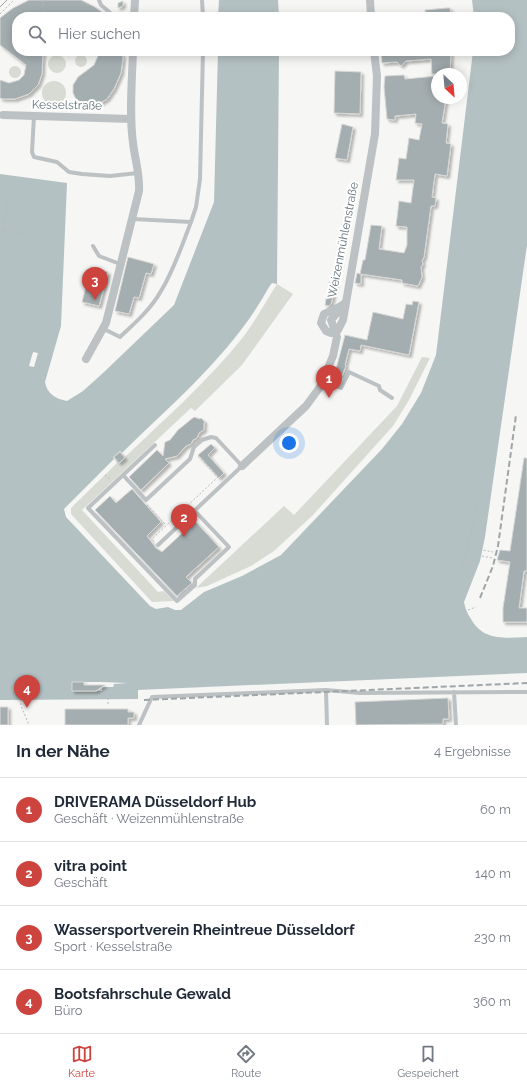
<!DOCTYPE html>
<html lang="de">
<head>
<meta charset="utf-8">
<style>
  body { margin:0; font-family:Raleway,sans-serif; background:#f6f6f7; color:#1f2937 }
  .compass { position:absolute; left:431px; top:68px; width:36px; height:36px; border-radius:50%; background:#fff; box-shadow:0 2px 10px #0003; rotate:154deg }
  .you { position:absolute; left:289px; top:443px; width:14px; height:14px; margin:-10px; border:3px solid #fff; border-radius:50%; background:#1a73e8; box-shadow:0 0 0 6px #1a73e833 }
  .badge { display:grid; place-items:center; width:26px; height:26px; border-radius:50%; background:#cd433d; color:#fff; font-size:13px; font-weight:700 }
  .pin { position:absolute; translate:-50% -33px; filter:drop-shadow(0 1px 2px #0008) }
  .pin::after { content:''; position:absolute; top:21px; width:14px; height:12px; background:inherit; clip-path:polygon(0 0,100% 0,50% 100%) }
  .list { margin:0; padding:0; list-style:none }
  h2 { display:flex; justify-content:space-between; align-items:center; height:52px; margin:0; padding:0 16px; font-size:17px }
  h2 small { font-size:13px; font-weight:400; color:#747a83 }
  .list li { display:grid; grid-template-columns:26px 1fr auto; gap:12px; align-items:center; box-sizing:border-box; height:64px; padding:0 16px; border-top:1px solid #e0e1e3 }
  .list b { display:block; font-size:15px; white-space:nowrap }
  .list p { margin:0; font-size:13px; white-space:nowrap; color:#747a83 }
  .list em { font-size:13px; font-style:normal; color:#747a83 }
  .icon { flex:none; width:22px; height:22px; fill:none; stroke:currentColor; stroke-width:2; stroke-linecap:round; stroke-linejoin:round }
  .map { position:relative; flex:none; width:527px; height:725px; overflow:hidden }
  .search { position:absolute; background:#fff; box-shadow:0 2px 10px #0003; left:12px; right:12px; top:12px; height:44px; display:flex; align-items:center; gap:10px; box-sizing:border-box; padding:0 14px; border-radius:16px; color:#747a83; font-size:15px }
  .sheet { height:308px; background:#fff }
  nav { display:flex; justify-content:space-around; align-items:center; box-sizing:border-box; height:56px; border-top:1px solid #e0e1e3; background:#fff; font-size:11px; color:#747a83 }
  nav a { display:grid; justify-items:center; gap:2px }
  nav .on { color:#cd433d }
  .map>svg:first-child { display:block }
  .green { fill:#d7dbd3 }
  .water { fill:#b4c1c2 }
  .pier { fill:#f6f6f4 }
  .building { fill:#a4adb0; stroke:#d8d8d6; filter:url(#shadow) }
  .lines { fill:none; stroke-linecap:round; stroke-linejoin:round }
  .path { stroke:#b6babc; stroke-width:1; stroke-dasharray:2 2; stroke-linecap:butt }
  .lane { stroke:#bcc1c3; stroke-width:4 }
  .street { stroke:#bcc1c3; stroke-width:8 }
  .tram { stroke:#9ea6a9; stroke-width:1 }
  .rail { stroke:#9ea6a9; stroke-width:2; stroke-dasharray:6 3; stroke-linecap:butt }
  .labels { text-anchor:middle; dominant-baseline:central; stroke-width:4; stroke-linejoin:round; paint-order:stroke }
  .street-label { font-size:12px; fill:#65767b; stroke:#fff }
</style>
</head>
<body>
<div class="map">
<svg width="527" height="725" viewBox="0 0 527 725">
  <defs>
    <filter id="shadow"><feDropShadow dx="2.5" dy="2.5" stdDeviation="1" flood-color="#0004"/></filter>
  </defs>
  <rect width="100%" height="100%" fill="#f6f6f4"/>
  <!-- green -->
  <path class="green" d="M75 61a6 6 0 1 1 12 0a6 6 0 1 1-12 0Z
    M48 64a9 9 0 1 1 18 0a9 9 0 1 1-18 0Z
    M9 72a6 6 0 1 1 12 0a6 6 0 1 1-12 0Z
    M42 93a12 12 0 1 1 24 0a12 12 0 1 1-24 0Z
    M277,284L293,294L242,365L195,411L191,408L82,510L158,592L164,591L174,601L152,602L71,514V508L117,463L113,457L120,451L125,457C166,418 209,380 244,336C256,320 266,301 277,284Z
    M422,357L430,358L409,400L393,426L313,515L274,551L251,566L207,586L196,588L284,506L294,515L397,406Z"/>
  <!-- water -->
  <path class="water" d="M219,0H278L279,17H218Z
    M472,0H527V245L485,537L480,561L464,602C465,608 467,613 471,619C483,641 505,638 527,637V673L138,690V699L0,700V174L67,183L61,326L45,382C47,394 56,399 67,401L83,391L103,373L174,305L214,202L218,51H279L277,284L272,283L269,287C234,352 174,402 122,453L120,451L113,457L114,459L64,509L66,517L150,606L156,609L168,607L175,610H181L204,592L242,576L281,555L382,449L402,424L421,393L436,355L473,51H510V17H474Z"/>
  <!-- pier -->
  <path class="pier" d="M33,352L38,353L34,367L29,366Z
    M72,682H101L127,683L114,684L113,687H102V691H72Z"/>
  <!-- building -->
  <path class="building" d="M29,0H81L95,7L109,17H17V51H43L42,74L38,85L29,94L15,99H3L0,98V80L9,83L19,80L24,75L26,65L0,45V18L13,8Z
    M123,1V6L118,8V3Z
    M447,8H450L451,17H426L425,10Z
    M100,51H121L123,58L121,73L114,89L107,99L97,105H85L76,99L73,93V85L78,77L94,65Z
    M381,51H451L450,74H432L431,59L406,61L401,66L397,62L382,63Z
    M335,71L361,72L360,114L334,113Z
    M404,75L405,79L437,76V98H446L442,123L448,124L446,143L451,144L447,176L435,174L432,197L436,198L435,206H431L424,257L422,261L423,264L421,267L422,277L418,286L402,283V280L361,274V284L355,283L357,273L360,274L363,260H365L371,225L382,226L379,249L404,253L407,245V227L396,226L399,201L411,203L414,180H396L399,158L406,159L409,138L419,140L422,124L415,123L416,114L395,116V120L387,119L384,87L385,76Z
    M342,124L353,127L347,160L335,158Z
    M128,257L154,264L151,274L146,273L139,298L134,297L129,314L115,311Z
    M91,267L108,272L99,306L82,302Z
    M329,282L336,283L331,304L329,306L325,305Z
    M413,301L419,302L409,355L361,345L360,351L349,349L345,365L346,366L342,376L335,373L345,335L367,340L373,312L403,319L406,304L412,305Z
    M194,417L200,419L201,418L205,422L204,423V430L199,433L197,438L193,440L191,444L186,446L177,456L165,459L169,463L141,490L129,477L157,450L163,456L165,442L170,440L178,430Z
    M211,444L215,448L208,455L224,473L219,478L198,455Z
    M120,452L125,458L119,463L114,457Z
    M524,458H527V571H524L519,608H527V622H503V608L510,562L497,560L500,550L510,551Z
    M132,489L161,522L147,536L156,548L162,552L195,521L219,547L186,577L192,583L177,596L95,510L110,496L116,503Z
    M72,682H84V685H105L96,691H72Z
    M448,698L449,719H443V724L356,725L355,702Z
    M0,707H8V725H0Z
    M65,709H128V712H134V718H128V725H65Z"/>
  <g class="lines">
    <!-- path -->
    <path class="path" d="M46,0L42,7L48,17
      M0,14L14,0
      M0,231L35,235
      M4,231L7,200
      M13,355L15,349L33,353
      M37,357L47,360
      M35,364L45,367
      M105,475L111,480
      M147,505L166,525
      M154,541L152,539L218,477L197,455
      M468,547L493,552
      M482,556L492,558
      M460,579L479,499
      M468,610L476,607
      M16,682L28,683
      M21,683V706L29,725
      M16,688L28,689
      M108,704V687"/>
    <!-- lane -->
    <path class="lane" d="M99,0L101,5L115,17
      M202,0L203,17
      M34,116L32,152L34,157L57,162L69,172L82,174L110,176L138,173
      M191,222L196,207L200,179L203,51
      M93,246L99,256L120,264
      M104,329L120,337C135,323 151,309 161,291C174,270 182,245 191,222L133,219
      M324,381L341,388L349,372L379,386L380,390L392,398
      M155,445L88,508L177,601L195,585V579L229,547L194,510
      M123,475L146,500L190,459L194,447L202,440L211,437L216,438L242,466L158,545
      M454,692L456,725
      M139,725L152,697L326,690
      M327,725L326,690L360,693L527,692"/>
    <!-- street -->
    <path class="street" d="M370,0L371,17
      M134,17L135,0
      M3,115L131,119
      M345,303L341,306L324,314L321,323L326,331L331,333L338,330L343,320L375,134L377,76L374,51
      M86,359L106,323L139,191C140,174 135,160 133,143C129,113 132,81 133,51
      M242,466L306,406L320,387L333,356L337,337L331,320L342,307"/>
    <!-- tram -->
    <path class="tram" d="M0,7L7,0"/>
    <!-- rail -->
    <path class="rail" d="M480,598L493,566L498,546L516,415
      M144,700L527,683"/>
  </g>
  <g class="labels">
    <!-- street labels -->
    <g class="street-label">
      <text transform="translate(67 105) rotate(1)">Kesselstraße</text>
      <text transform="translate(343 240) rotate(-79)">Weizenmühlenstraße</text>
    </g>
  </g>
</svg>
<svg class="compass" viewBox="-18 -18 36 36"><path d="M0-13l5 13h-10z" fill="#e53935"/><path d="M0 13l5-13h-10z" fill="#747a83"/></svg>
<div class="you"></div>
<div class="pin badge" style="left:329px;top:398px">1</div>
<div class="pin badge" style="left:184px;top:537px">2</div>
<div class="pin badge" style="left:95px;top:300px">3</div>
<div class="pin badge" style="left:27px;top:708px">4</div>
<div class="search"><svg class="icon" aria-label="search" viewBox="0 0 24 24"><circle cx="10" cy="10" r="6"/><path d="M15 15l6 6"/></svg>Hier suchen</div>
</div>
<section class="sheet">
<h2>In der Nähe<small>4 Ergebnisse</small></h2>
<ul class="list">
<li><span class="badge">1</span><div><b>DRIVERAMA Düsseldorf Hub</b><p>Geschäft · Weizenmühlenstraße</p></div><em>60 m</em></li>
<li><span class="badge">2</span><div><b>vitra point</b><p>Geschäft</p></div><em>140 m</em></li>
<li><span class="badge">3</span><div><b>Wassersportverein Rheintreue Düsseldorf</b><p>Sport · Kesselstraße</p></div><em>230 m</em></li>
<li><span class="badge">4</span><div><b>Bootsfahrschule Gewald</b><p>Büro</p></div><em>360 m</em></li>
</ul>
</section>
<nav>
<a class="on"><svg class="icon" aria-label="map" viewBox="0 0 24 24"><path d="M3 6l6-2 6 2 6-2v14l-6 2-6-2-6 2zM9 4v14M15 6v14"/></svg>Karte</a>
<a><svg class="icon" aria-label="directions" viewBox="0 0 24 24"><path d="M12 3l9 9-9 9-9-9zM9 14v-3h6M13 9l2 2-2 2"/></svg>Route</a>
<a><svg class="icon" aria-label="saved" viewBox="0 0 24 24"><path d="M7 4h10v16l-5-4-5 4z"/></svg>Gespeichert</a>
</nav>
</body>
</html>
